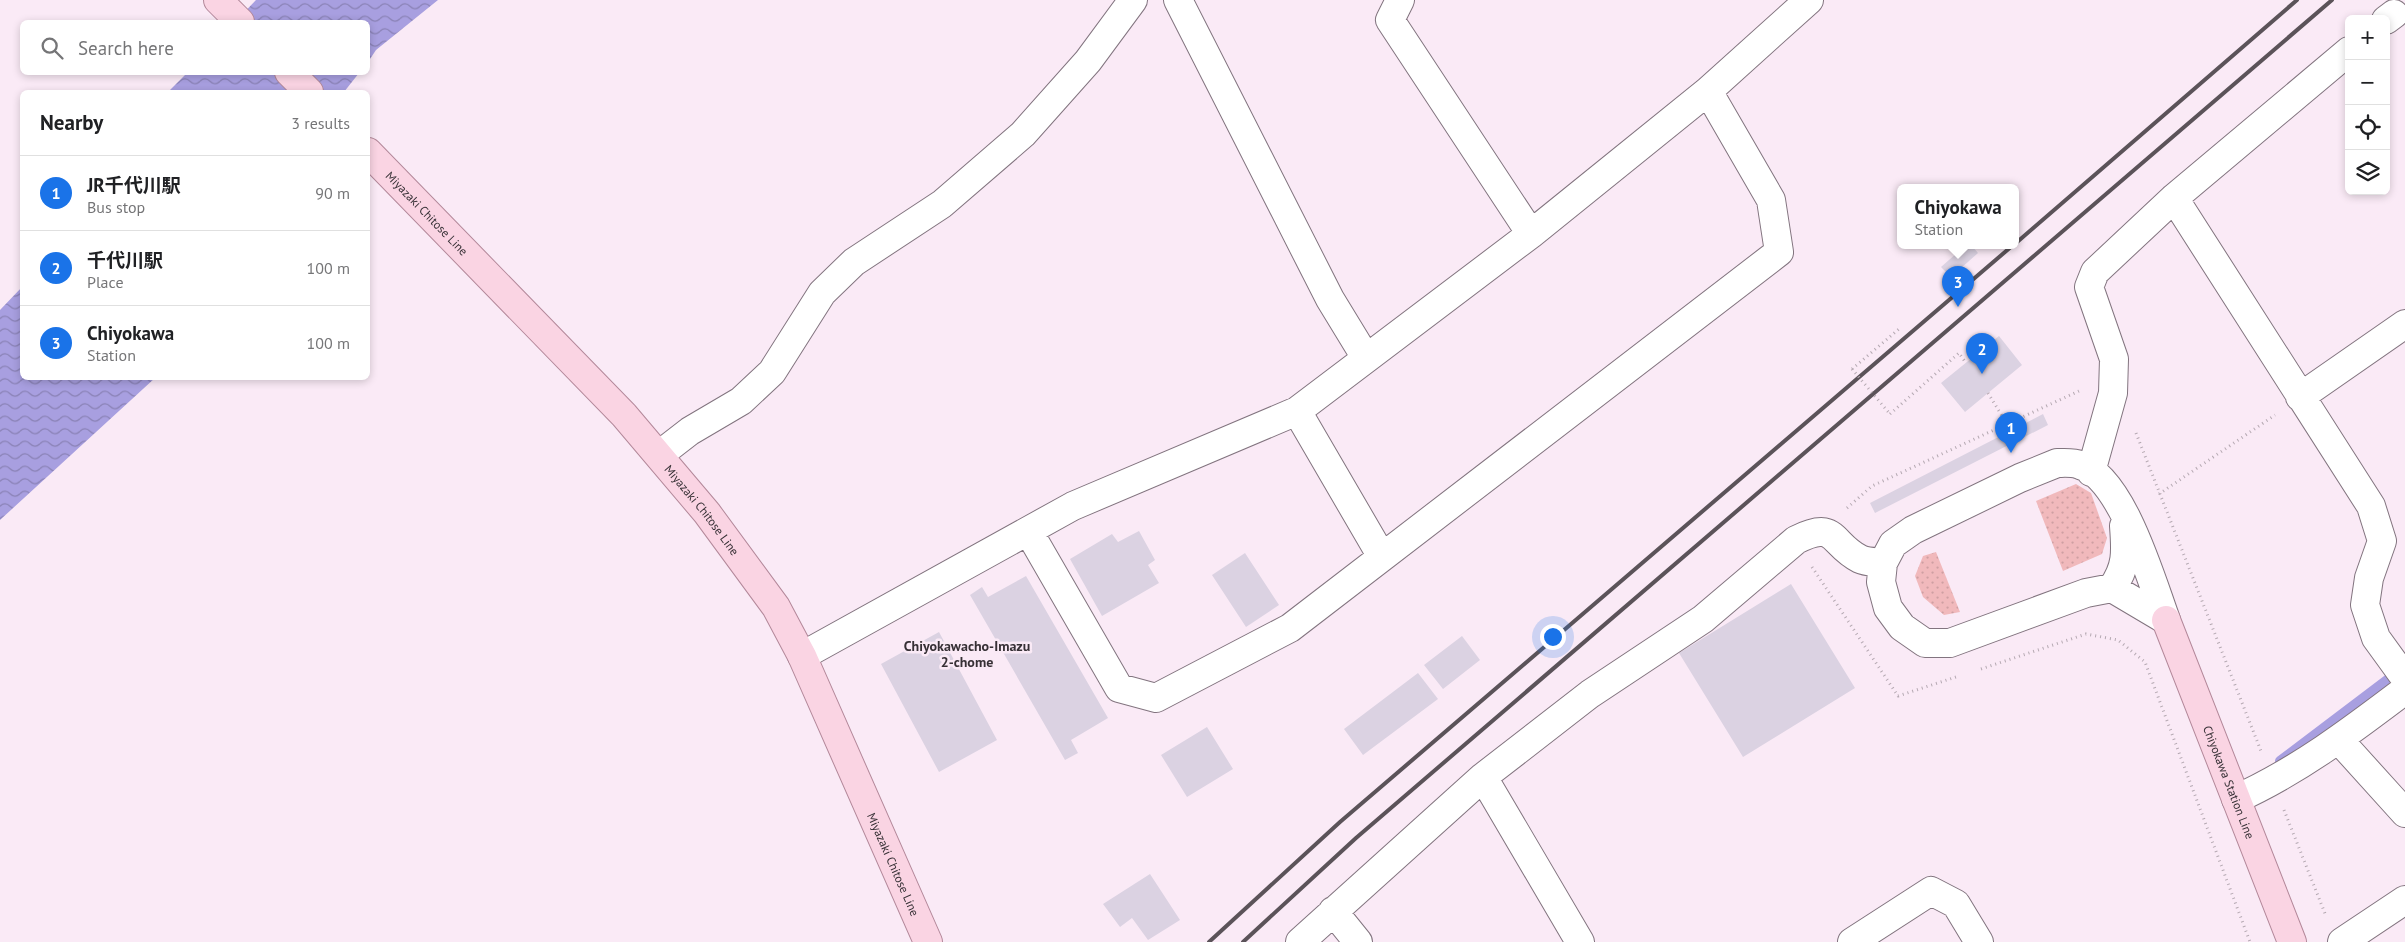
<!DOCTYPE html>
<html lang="en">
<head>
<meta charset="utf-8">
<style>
  body { margin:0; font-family:"PT Sans","Noto Sans JP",sans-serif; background:#f6f6f6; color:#202124 }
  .controls { position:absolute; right:15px; top:15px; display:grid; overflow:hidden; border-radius:8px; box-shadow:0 2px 8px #0003 }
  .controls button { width:45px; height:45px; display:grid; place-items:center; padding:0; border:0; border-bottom:1px solid #e0e0e0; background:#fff; color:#202124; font:25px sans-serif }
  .you { position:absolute; left:1552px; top:636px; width:18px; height:18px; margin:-12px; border:4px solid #fff; border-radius:50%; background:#1a73e8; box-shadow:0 0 0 8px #1a73e833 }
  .badge { display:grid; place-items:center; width:32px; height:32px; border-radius:50%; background:#1a73e8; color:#fff; font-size:16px; font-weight:700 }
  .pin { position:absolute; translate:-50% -41px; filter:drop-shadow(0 1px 2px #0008) }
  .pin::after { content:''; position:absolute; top:26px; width:18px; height:15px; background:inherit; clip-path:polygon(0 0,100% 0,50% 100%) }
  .popup { position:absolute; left:1897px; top:184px; width:122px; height:65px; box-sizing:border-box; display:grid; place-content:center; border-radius:8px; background:#fff; filter:drop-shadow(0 1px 4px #0005); font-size:16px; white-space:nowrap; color:#757577 }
  .popup b { font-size:19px; color:#202124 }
  .popup::after { content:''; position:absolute; left:50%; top:100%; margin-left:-10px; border:10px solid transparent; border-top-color:#fff }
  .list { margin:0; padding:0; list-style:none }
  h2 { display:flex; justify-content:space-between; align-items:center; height:65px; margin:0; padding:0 20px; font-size:21px }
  h2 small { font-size:16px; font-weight:400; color:#757577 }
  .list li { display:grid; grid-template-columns:32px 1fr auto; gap:15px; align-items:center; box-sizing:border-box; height:75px; padding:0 20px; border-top:1px solid #e0e0e0 }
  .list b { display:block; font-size:19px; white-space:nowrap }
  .list p { margin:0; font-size:16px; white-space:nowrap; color:#757577 }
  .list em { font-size:16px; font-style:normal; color:#757577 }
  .icon { flex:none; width:28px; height:28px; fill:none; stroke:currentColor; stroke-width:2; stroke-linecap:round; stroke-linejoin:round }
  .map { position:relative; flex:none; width:2405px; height:942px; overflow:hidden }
  .search { position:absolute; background:#fff; box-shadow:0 2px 8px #0003; left:20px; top:20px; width:350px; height:55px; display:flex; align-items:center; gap:12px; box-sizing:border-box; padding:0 18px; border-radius:8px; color:#757577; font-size:19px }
  .panel { position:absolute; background:#fff; box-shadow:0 2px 8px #0003; left:20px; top:90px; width:350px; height:290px; border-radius:8px }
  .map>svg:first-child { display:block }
  .park { fill:url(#park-dots) }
  .water { fill:url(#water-waves) }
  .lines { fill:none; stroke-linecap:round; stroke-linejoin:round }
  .stream { stroke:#a89fe0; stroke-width:10 }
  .building { fill:#dbd2e2 }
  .minor-casing { stroke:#82747f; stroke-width:30 }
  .major-casing { stroke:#b3889a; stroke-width:30 }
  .path { stroke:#b5a9b2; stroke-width:3; stroke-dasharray:1 4; stroke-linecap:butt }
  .minor { stroke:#fff; stroke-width:28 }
  .major { stroke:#fad4e3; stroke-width:28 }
  .rail { stroke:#5b5359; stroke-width:4 }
  .path-bridge { stroke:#b5a9b2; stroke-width:3; stroke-dasharray:1 4; stroke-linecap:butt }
  .labels { text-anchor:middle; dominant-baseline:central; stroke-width:5; stroke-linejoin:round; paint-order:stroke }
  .street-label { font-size:12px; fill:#363035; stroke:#faeaf6 }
  .neighbourhood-label { font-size:14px; font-weight:bold; fill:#363035; stroke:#faeaf6 }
</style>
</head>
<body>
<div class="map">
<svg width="2405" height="942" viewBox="0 0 2405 942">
  <defs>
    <pattern id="park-dots" width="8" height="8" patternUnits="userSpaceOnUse" patternTransform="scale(1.25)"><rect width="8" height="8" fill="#f1b9bc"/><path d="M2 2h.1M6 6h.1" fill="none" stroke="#cf9fa2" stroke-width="1.8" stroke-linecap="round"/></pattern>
    <pattern id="water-waves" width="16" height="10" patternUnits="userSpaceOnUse" patternTransform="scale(1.25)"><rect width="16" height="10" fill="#a89fe0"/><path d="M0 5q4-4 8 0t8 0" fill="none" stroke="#8a82b6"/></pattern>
  </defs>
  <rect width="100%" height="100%" fill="#faeaf6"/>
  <!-- park -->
  <path class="park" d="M2076,484L2091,493L2107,538L2102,554L2063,571L2036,501Z
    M1936,552L1960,612L1944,615L1923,597L1915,576L1923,556Z"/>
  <!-- water -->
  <path class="water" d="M256,0H438L376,50L368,62V22H235Z
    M187,73H359L344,92H168Z
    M22,287V378H155L0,520V310Z"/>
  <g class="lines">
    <!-- stream -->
    <path class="stream" d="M2280,761L2399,671"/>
  </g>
  <!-- building -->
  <path class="building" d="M1965,246H1972L1978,253L1951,277L1941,267Z
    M1999,336L2022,365L1965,412L1941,383Z
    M2043,414L2048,425L1875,513L1870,503Z
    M1139,531L1155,560L1148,565L1159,583L1102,616L1070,559L1112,534L1118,542Z
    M1245,553L1279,605L1246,627L1212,575Z
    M1026,576L1108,718L1071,740L1078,753L1065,760L970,595L982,587L988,597Z
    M1791,584L1855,688L1743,757L1679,653Z
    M939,632L997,740L939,772L881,664Z
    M1462,636L1480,660L1443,689L1424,665Z
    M1418,673L1438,699L1363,755L1344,729Z
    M1207,727L1233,769L1187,797L1161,755Z
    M1150,874L1180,920L1148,940L1132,918L1120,927L1103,904Z"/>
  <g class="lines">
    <defs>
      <path id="minor" d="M1178,0L1330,299L1366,358
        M1400,0L1390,20L1531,234
        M2386,20L2394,14
        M2174,198L2371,506L2382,541L2369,578L2365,605L2376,638L2405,678
        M2300,397L2405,324
        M1297,411L1382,557
        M659,455L690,431L741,401L772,372L822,293L854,262L942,204L1023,134L1088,61L1133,0
        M2057,463C2064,463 2073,462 2080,465C2122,477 2152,582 2166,620L2112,588L2086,593L1950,643H1925L1902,627L1888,608L1881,582L1883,563L1893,544L1913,530L2020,478Z
        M2091,472L2113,393L2114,359L2089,287L2095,272L2174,198L2349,51
        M1029,532L1119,688L1156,698L1290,628L1779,252L1771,200L1708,91
        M2112,588C2127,567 2126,552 2124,526
        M802,656L1073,506L1297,411L1531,234L1708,91L1809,0
        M2339,740L2405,813
        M1483,777L1580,942
        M2236,799C2298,771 2351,731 2405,690
        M1333,911L1358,942
        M1300,942L1483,777L1590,694L1703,619L1796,540C1837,519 1830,544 1860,559C1866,562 1876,562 1883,563
        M1852,942L1931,891L1956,904L1979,942
        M2342,942L2405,900"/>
      <g id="major">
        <path d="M218,0L240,22"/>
        <path d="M289,72L309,92"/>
        <path id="s1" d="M368,152L624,415L707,513L776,607L802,656L928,942"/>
        <path id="s2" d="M2166,620L2292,942"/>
      </g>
    </defs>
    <!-- minor casing -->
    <use href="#minor" class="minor-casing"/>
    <!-- major casing -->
    <use href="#major" class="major-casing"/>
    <!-- path -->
    <path class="path" d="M1852,369L1899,329
      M1988,393L2007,424
      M1890,414L1959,353L1966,363
      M2136,433L2261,751
      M2159,494L2275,415
      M1847,508L1872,486L2079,391
      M1812,567L1898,696L1956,677
      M1981,669L2086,634L2118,640L2145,662L2250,942
      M2284,810L2326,916"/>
    <!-- minor -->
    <use href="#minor" class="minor"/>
    <!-- major -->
    <use href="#major" class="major"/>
    <!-- rail -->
    <path class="rail" d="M2016,243L2297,0
      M1209,942L1340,822L2012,246
      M1243,942L1356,838L2332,0"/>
    <!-- path-bridge -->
    <path class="path-bridge" d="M1852,369L1890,414"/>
  </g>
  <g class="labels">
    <!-- street labels -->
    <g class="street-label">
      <text stroke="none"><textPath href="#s1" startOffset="85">Miyazaki Chitose Line</textPath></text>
      <text stroke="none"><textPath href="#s1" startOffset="490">Miyazaki Chitose Line</textPath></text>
      <text stroke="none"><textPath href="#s2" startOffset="174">Chiyokawa Station Line</textPath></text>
      <text stroke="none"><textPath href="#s1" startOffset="895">Miyazaki Chitose Line</textPath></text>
    </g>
    <!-- neighbourhood labels -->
    <g class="neighbourhood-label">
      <text x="967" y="646">Chiyokawacho-Imazu<tspan x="967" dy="16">2-chome</tspan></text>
    </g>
  </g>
</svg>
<div class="controls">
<button>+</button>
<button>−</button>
<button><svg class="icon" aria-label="locate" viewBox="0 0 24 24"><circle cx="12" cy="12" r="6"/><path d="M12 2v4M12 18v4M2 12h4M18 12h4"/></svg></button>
<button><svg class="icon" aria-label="layers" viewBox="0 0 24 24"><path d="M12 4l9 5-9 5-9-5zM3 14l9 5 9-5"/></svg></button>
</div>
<div class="you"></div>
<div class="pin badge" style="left:2011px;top:453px">1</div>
<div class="pin badge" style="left:1982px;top:374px">2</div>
<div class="pin badge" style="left:1958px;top:307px">3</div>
<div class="popup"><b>Chiyokawa</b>Station</div>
<div class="search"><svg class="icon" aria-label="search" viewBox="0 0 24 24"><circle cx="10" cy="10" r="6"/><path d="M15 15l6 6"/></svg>Search here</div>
<section class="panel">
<h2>Nearby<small>3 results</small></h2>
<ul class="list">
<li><span class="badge">1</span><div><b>JR千代川駅</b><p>Bus stop</p></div><em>90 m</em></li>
<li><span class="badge">2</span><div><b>千代川駅</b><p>Place</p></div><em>100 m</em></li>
<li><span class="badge">3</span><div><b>Chiyokawa</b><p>Station</p></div><em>100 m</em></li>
</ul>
</section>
</div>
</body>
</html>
